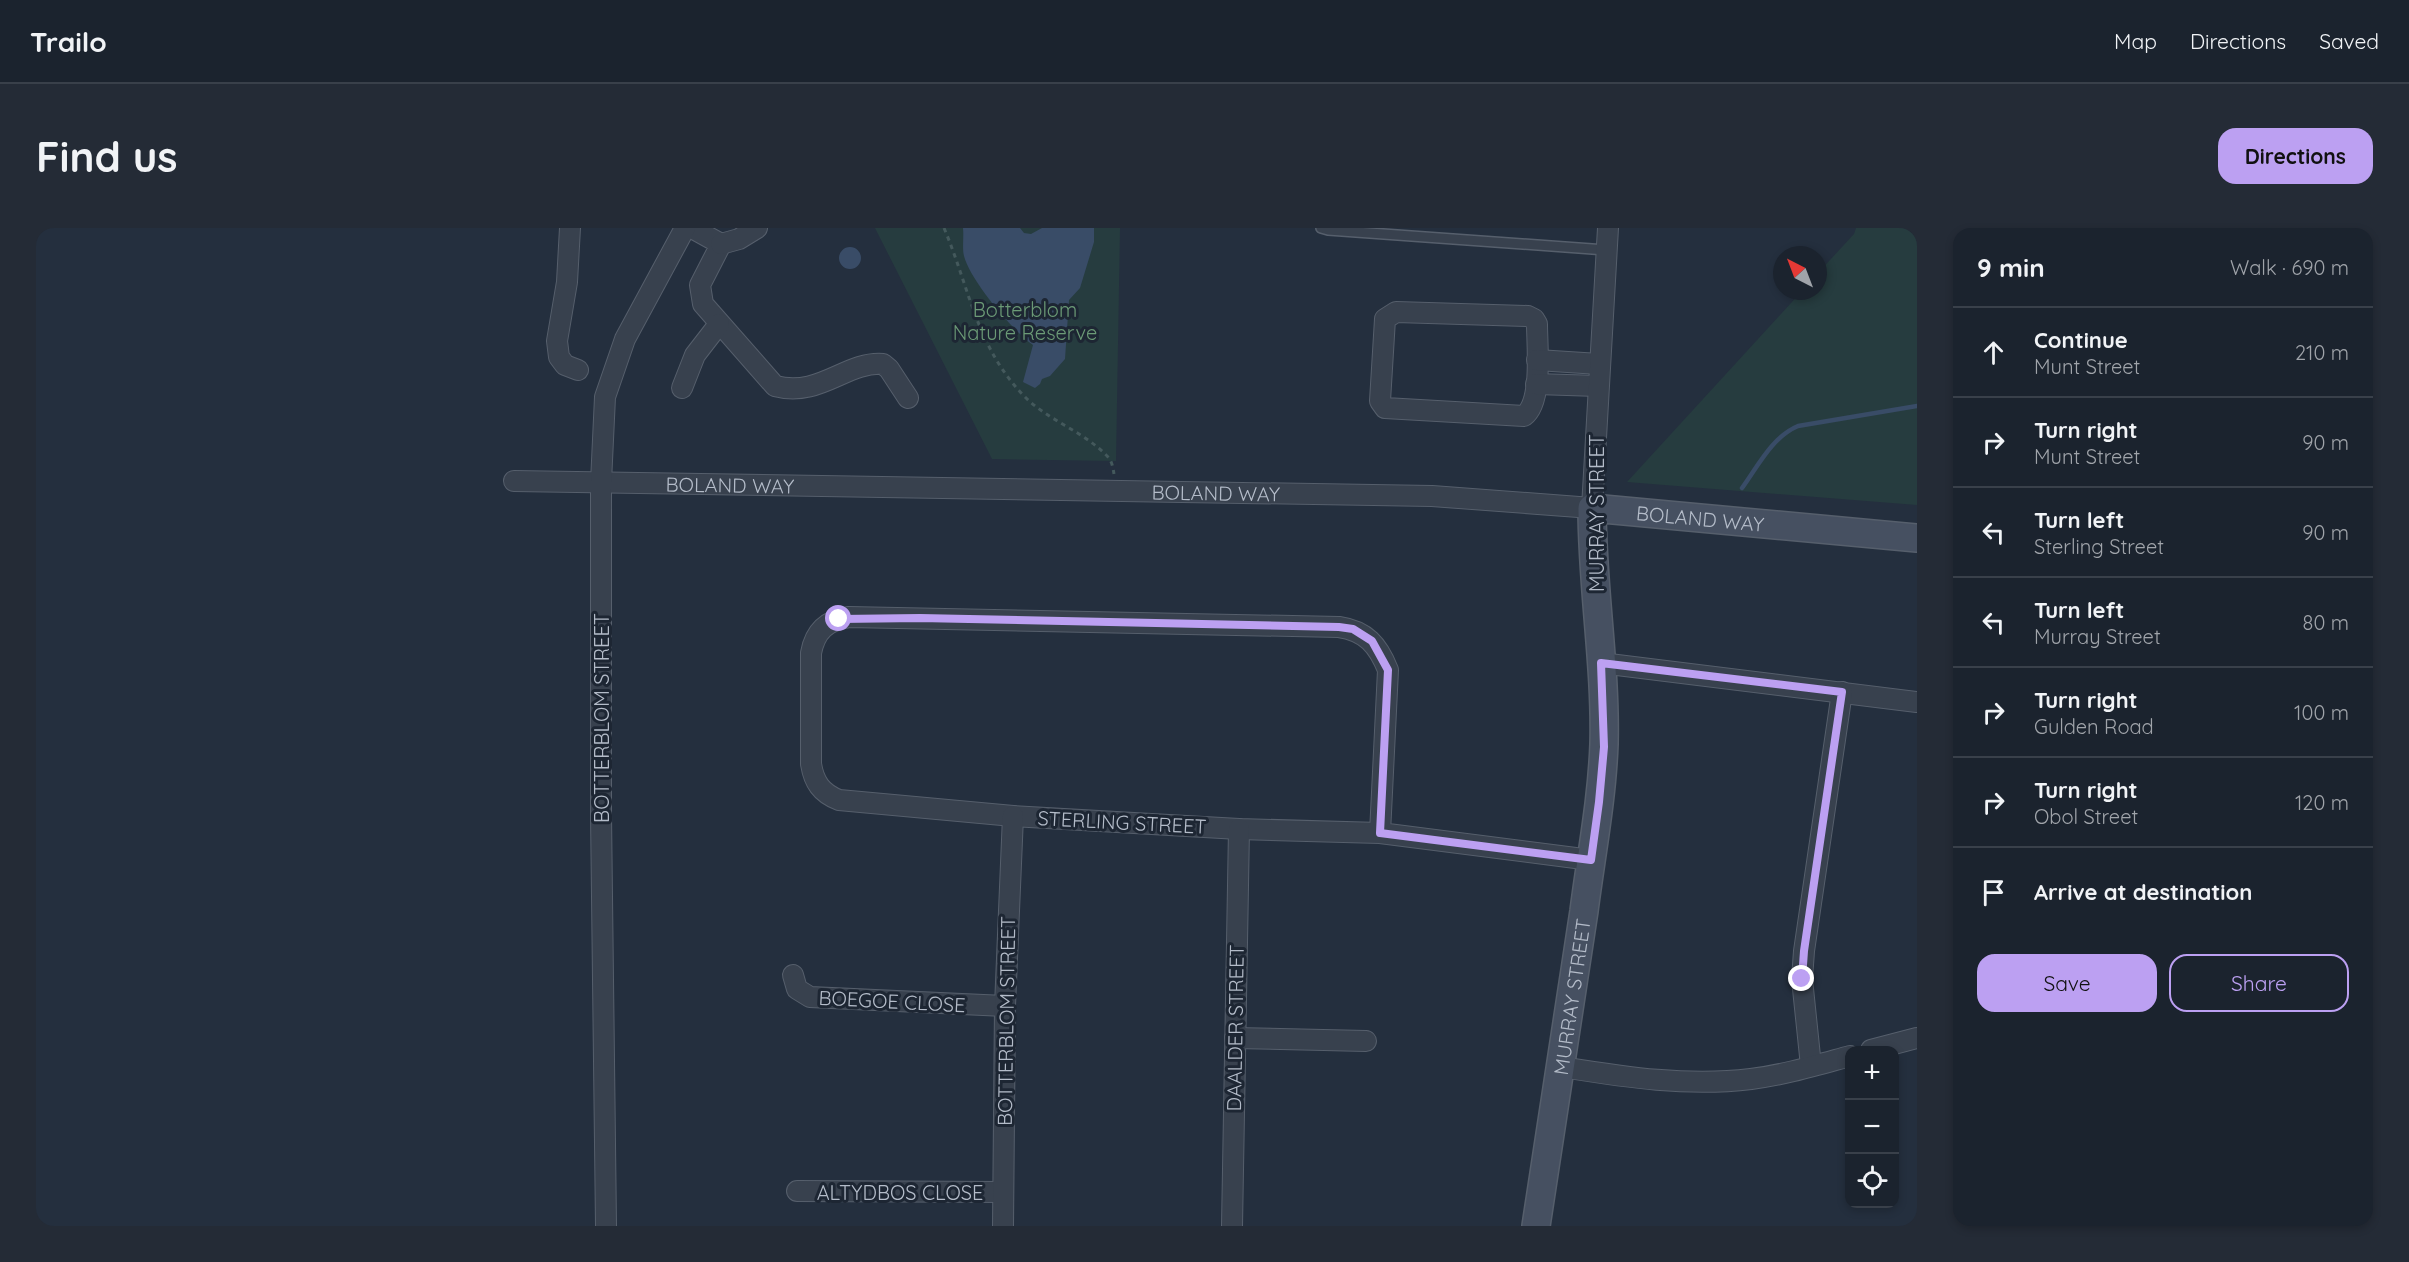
<!DOCTYPE html>
<html lang="en">
<head>
<meta charset="utf-8">
<style>
  body { margin:0; font-family:Quicksand,sans-serif; background:#242b36; color:#f1f3f6 }
  .controls { position:absolute; right:18px; bottom:18px; display:grid; overflow:hidden; border-radius:12px; box-shadow:0 3px 9px #0003 }
  .controls button { width:54px; height:54px; display:grid; place-items:center; padding:0; border:0; border-bottom:2px solid #39404a; background:#1b232e; color:#f1f3f6; font:30px sans-serif }
  .compass { position:absolute; left:1737px; top:18px; width:54px; height:54px; border-radius:50%; background:#1b232e; box-shadow:0 3px 9px #0003; rotate:318deg }
  .stop { position:absolute; width:18px; height:18px; margin:-14px; border:4px solid #bca0f2; border-radius:50%; background:#fff }
  .stop.end { background:#bca0f2; border-color:#fff; box-shadow:0 2px 6px #0008 }
  .list { margin:0; padding:0; list-style:none }
  h2 { display:flex; justify-content:space-between; align-items:center; height:78px; margin:0; padding:0 24px; font-size:26px }
  h2 small { font-size:20px; font-weight:400; color:#a0a4aa }
  .list li { display:grid; grid-template-columns:39px 1fr auto; gap:18px; align-items:center; box-sizing:border-box; height:90px; padding:0 24px; border-top:2px solid #39404a }
  .list b { display:block; font-size:22px; white-space:nowrap }
  .list p { margin:0; font-size:20px; white-space:nowrap; color:#a0a4aa }
  .list em { font-size:20px; font-style:normal; color:#a0a4aa }
  .actions { display:flex; gap:12px; padding:18px 24px }
  .actions a { flex:1; padding:14px 0; border:2px solid #bca0f2; border-radius:18px; text-align:center; font-size:21px; color:#bca0f2 }
  .actions .main { background:#bca0f2; color:#111 }
  .icon { flex:none; width:33px; height:33px; fill:none; stroke:currentColor; stroke-width:2; stroke-linecap:round; stroke-linejoin:round }
  .map { position:relative; flex:none; width:1881px; height:998px; overflow:hidden; border-radius:18px }
  header { display:flex; align-items:center; gap:36px; box-sizing:border-box; height:84px; padding:0 30px; background:#1b232e; border-bottom:2px solid #39404a }
  header strong { font-size:28px }
  nav { display:flex; gap:33px; margin-inline-start:auto; font-size:21px }
  .intro { display:flex; align-items:center; justify-content:space-between; box-sizing:border-box; height:144px; padding:0 36px }
  h1 { margin:0; font-size:42px }
  .button { padding:15px 27px; border-radius:18px; background:#bca0f2; color:#111; font-size:21px; font-weight:700 }
  main { display:flex; gap:36px; padding:0 36px }
  aside { flex:1; background:#1b232e; border-radius:18px; box-shadow:0 3px 9px #0003 }
  .map>svg:first-child { display:block }
  .green { fill:#263c3f }
  .water { fill:#394c67 }
  .lines { fill:none; stroke-linecap:round; stroke-linejoin:round }
  .stream { stroke:#394c67; stroke-width:4.5 }
  .lane-casing { stroke:#565f6c; stroke-width:12 }
  .street-casing { stroke:#565f6c; stroke-width:22 }
  .secondary-casing { stroke:#565f6c; stroke-width:30 }
  .path { stroke:#44595c; stroke-width:3; stroke-dasharray:4.5 4.5; stroke-linecap:butt }
  .lane { stroke:#38414e; stroke-width:9 }
  .street { stroke:#38414e; stroke-width:20 }
  .secondary { stroke:#465061; stroke-width:27 }
  .route { stroke:#bca0f2; stroke-width:8 }
  .labels { text-anchor:middle; dominant-baseline:central; stroke-width:6; stroke-linejoin:round; paint-order:stroke }
  .park-label { font-size:20px; fill:#6b9a76; stroke:#1d2633 }
  .street-label { font-size:20px; fill:#b4bcc9; stroke:#1d2633 }
</style>
</head>
<body>
<header>
<strong>Trailo</strong>
<nav><a>Map</a><a>Directions</a><a>Saved</a></nav>
</header>
<div class="intro"><h1>Find us</h1><a class="button">Directions</a></div>
<main>
<div class="map">
<svg width="1881" height="998" viewBox="0 0 1881 998">
  <rect width="100%" height="100%" fill="#242f3e"/>
  <!-- green -->
  <path class="green" d="M839,0H1084L1080,233L956,231Z
    M1820,0H1881V277L1591,254L1766,63H1782V45L1818,6Z"/>
  <!-- water -->
  <path class="water" d="M927,0H984L988,5L995,6L1006,0H1058V14L1044,60L1033,72L1029,131L1014,148L1006,151L1004,156L999,160L987,154L997,117C977,103 934,52 928,28C926,20 928,9 927,0Z
    M803 30a11 11 0 1 1 22 0a11 11 0 1 1-22 0Z"/>
  <g class="lines">
    <!-- stream -->
    <path class="stream" d="M1706,260C1722,238 1736,209 1762,198L1881,178"/>
    <defs>
      <path id="lane" d="M1285,0L1292,2L1570,22"/>
      <g id="street">
        <path d="M534,0L531,54L521,113L523,129L529,137L542,142"/>
        <path d="M656,0L685,16L664,57L667,76L739,158C784,170 810,133 847,136L853,141L872,170"/>
        <path d="M685,16L703,11L721,0"/>
        <path d="M1360,84L1492,88L1498,91L1501,96C1501,118 1507,174 1488,188L1349,180L1344,173L1349,91Z"/>
        <path d="M1501,132L1563,136"/>
        <path d="M1500,156L1562,158"/>
        <path d="M646,160L659,127L683,96"/>
        <path id="s1" d="M478,253L1396,268L1556,280L1572,0"/>
        <path d="M1565,435L1881,474"/>
        <path d="M1344,605L1352,442C1342,417 1330,403 1303,399L813,389C791,392 779,403 775,425V536C778,554 785,565 803,572L977,588L1203,601L1344,605L1555,632"/>
        <path d="M757,747L761,761L774,769L969,778"/>
        <path d="M1199,810L1330,813"/>
        <path d="M1835,822L1881,810"/>
        <path d="M1775,838L1766,751L1768,723L1806,464"/>
        <path d="M1526,839C1589,849 1651,859 1715,851C1748,847 1781,837 1814,828"/>
        <path d="M761,963L967,964"/>
        <path d="M570,998L565,586V254L569,169L589,111L649,0"/>
        <path d="M967,998L969,778L977,588"/>
        <path d="M1196,998L1203,601"/>
      </g>
      <g id="secondary">
        <path id="s2" d="M1500,998C1517,893 1533,788 1548,683C1555,628 1566,572 1568,516C1570,437 1556,359 1556,280L1881,310"/>
      </g>
    </defs>
    <!-- lane casing -->
    <use href="#lane" class="lane-casing"/>
    <!-- street casing -->
    <use href="#street" class="street-casing"/>
    <!-- secondary casing -->
    <use href="#secondary" class="secondary-casing"/>
    <!-- path -->
    <path class="path" d="M908,0C934,61 940,119 989,169C1013,193 1049,204 1072,229C1076,233 1077,240 1078,246"/>
    <!-- lane -->
    <use href="#lane" class="lane"/>
    <!-- street -->
    <use href="#street" class="street"/>
    <!-- secondary -->
    <use href="#secondary" class="secondary"/>
  </g>
  <g class="lines">
    <!-- route -->
    <path class="route" d="M803,391L884,390L1303,399L1317,401L1336,413L1352,442L1344,605L1555,632L1563,574L1568,519L1565,435L1806,464L1768,723L1766,751"/>
  </g>
  <g class="labels">
    <!-- park labels -->
    <g class="park-label">
      <text x="989" y="81">Botterblom<tspan x="989" dy="23">Nature Reserve</tspan></text>
    </g>
    <!-- street labels -->
    <g class="street-label">
      <text stroke="none"><textPath href="#s1" startOffset="216">BOLAND WAY</textPath></text>
      <text stroke="none"><textPath href="#s1" startOffset="702">BOLAND WAY</textPath></text>
      <text transform="translate(1560 285) rotate(-90)">MURRAY STREET</text>
      <text stroke="none"><textPath href="#s2" startOffset="832">BOLAND WAY</textPath></text>
      <text transform="translate(565 490) rotate(-90)">BOTTERBLOM STREET</text>
      <text transform="translate(1086 594) rotate(3)">STERLING STREET</text>
      <text stroke="none"><textPath href="#s2" startOffset="232">MURRAY STREET</textPath></text>
      <text transform="translate(856 773) rotate(3)">BOEGOE CLOSE</text>
      <text transform="translate(970 793) rotate(-89)">BOTTERBLOM STREET</text>
      <text transform="translate(1199 800) rotate(-89)">DAALDER STREET</text>
      <text x="864" y="964">ALTYDBOS CLOSE</text>
    </g>
  </g>
</svg>
<div class="controls">
<button>+</button>
<button>−</button>
<button><svg class="icon" aria-label="locate" viewBox="0 0 24 24"><circle cx="12" cy="12" r="6"/><path d="M12 2v4M12 18v4M2 12h4M18 12h4"/></svg></button>
</div>
<svg class="compass" viewBox="-18 -18 36 36"><path d="M0-13l5 13h-10z" fill="#e53935"/><path d="M0 13l5-13h-10z" fill="#a0a4aa"/></svg>
<div class="stop" style="left:803px;top:391px"></div>
<div class="stop end" style="left:1766px;top:751px"></div>
</div>
<aside>
<h2>9 min<small>Walk · 690 m</small></h2>
<ul class="list">
<li><svg class="icon" aria-label="ahead" viewBox="0 0 24 24"><path d="M12 20V5M6 11l6-6 6 6"/></svg><div><b>Continue</b><p>Munt Street</p></div><em>210 m</em></li>
<li><svg class="icon" aria-label="right" viewBox="0 0 24 24"><path d="M7 20v-9h11M14 6l5 5-5 5"/></svg><div><b>Turn right</b><p>Munt Street</p></div><em>90 m</em></li>
<li><svg class="icon" aria-label="left" viewBox="0 0 24 24"><path d="M17 20v-9H6M10 6l-5 5 5 5"/></svg><div><b>Turn left</b><p>Sterling Street</p></div><em>90 m</em></li>
<li><svg class="icon" aria-label="left" viewBox="0 0 24 24"><path d="M17 20v-9H6M10 6l-5 5 5 5"/></svg><div><b>Turn left</b><p>Murray Street</p></div><em>80 m</em></li>
<li><svg class="icon" aria-label="right" viewBox="0 0 24 24"><path d="M7 20v-9h11M14 6l5 5-5 5"/></svg><div><b>Turn right</b><p>Gulden Road</p></div><em>100 m</em></li>
<li><svg class="icon" aria-label="right" viewBox="0 0 24 24"><path d="M7 20v-9h11M14 6l5 5-5 5"/></svg><div><b>Turn right</b><p>Obol Street</p></div><em>120 m</em></li>
<li><svg class="icon" aria-label="arrive" viewBox="0 0 24 24"><path d="M6 21V4h12l-3 4 3 4H6"/></svg><div><b>Arrive at destination</b></div></li>
</ul>
<div class="actions"><a class="main">Save</a><a>Share</a></div>
</aside>
</main>
</body>
</html>
